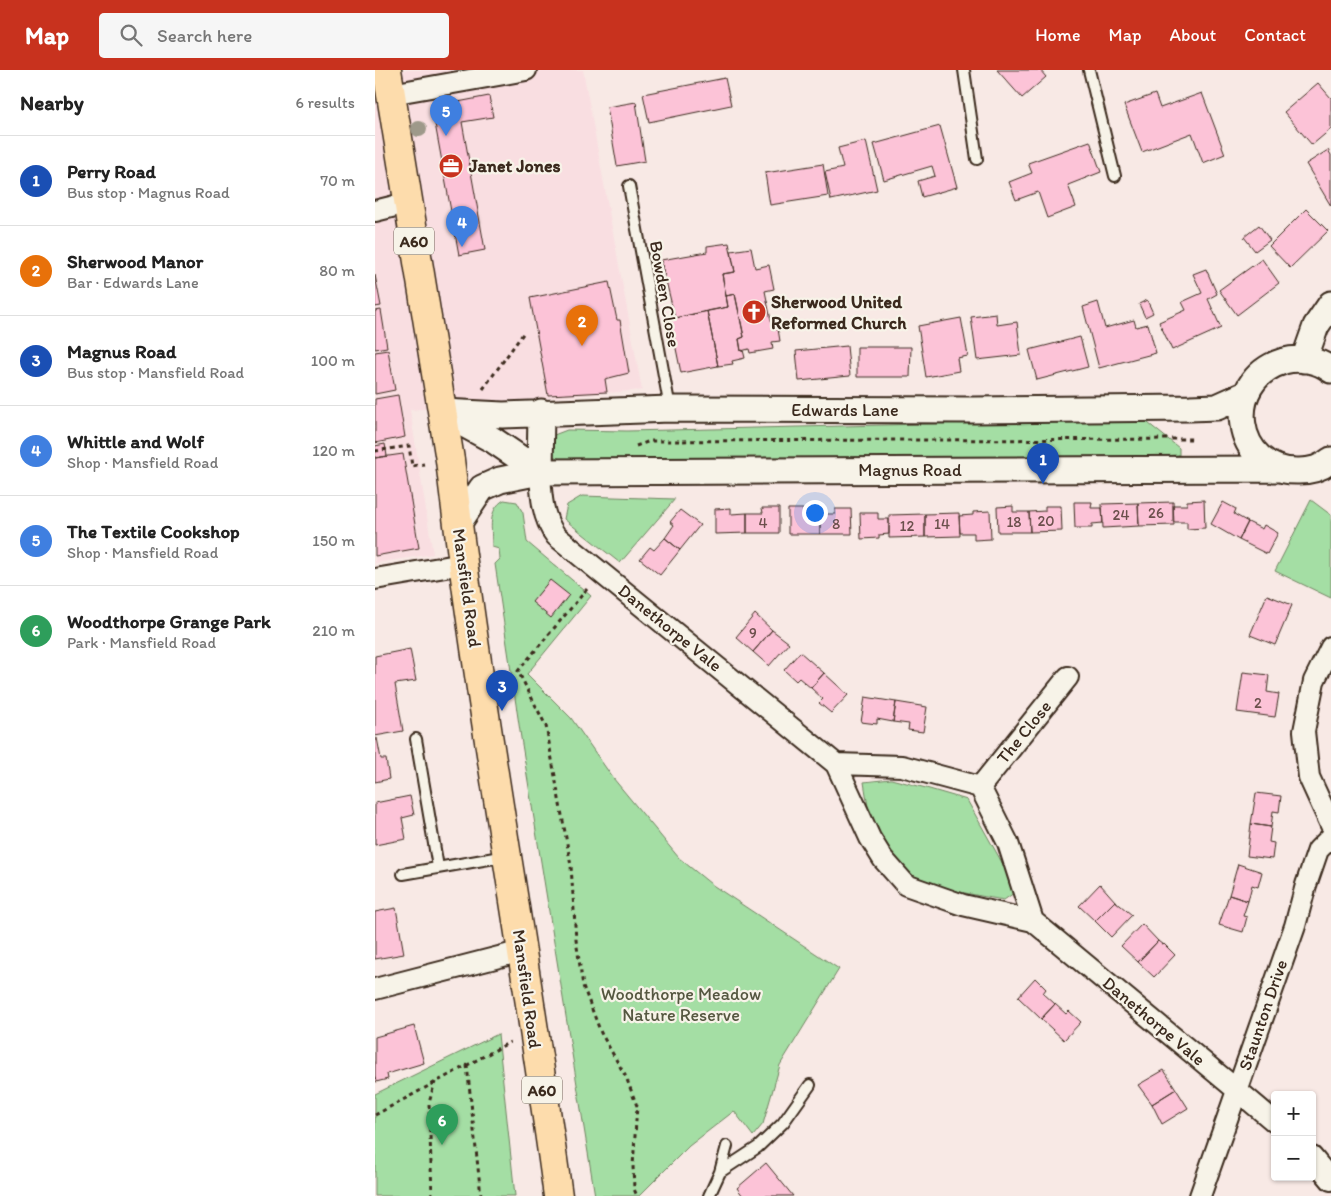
<!DOCTYPE html>
<html lang="en">
<head>
<meta charset="utf-8">
<style>
  body { margin:0; font-family:Itim,sans-serif; background:#f6f6f6; color:#222 }
  .controls { position:absolute; right:15px; bottom:15px; display:grid; overflow:hidden; border-radius:5px; box-shadow:0 1px 4px #0004 }
  .controls button { width:45px; height:45px; display:grid; place-items:center; padding:0; border:0; border-bottom:1px solid #e0e0e0; background:#fff; color:#222; font:25px sans-serif }
  .you { position:absolute; left:439px; top:442px; width:18px; height:18px; margin:-12px; border:4px solid #fff; border-radius:50%; background:#1a73e8; box-shadow:0 0 0 8px #1a73e833 }
  .badge { display:grid; place-items:center; width:32px; height:32px; border-radius:50%; background:#c8321e; color:#fff; font-size:16px; font-weight:700 }
  .pin { position:absolute; translate:-50% -41px; filter:drop-shadow(0 1px 2px #0008) }
  .pin::after { content:''; position:absolute; top:26px; width:18px; height:15px; background:inherit; clip-path:polygon(0 0,100% 0,50% 100%) }
  .list { margin:0; padding:0; list-style:none }
  h2 { display:flex; justify-content:space-between; align-items:center; height:65px; margin:0; padding:0 20px; font-size:21px }
  h2 small { font-size:16px; font-weight:400; color:#767676 }
  .list li { display:grid; grid-template-columns:32px 1fr auto; gap:15px; align-items:center; box-sizing:border-box; height:90px; padding:0 20px; border-top:1px solid #e0e0e0 }
  .list b { display:block; font-size:19px; white-space:nowrap }
  .list p { margin:0; font-size:16px; white-space:nowrap; color:#767676 }
  .list em { font-size:16px; font-style:normal; color:#767676 }
  .icon { flex:none; width:28px; height:28px; fill:none; stroke:currentColor; stroke-width:2; stroke-linecap:round; stroke-linejoin:round }
  .map { position:relative; flex:none; width:956px; height:1126px; overflow:hidden }
  header { display:flex; align-items:center; gap:30px; box-sizing:border-box; height:70px; padding:0 25px; background:#c8321e; color:#fff }
  header strong { font-size:24px }
  nav { display:flex; gap:28px; margin-inline-start:auto; font-size:18px }
  .search { width:350px; height:45px; background:#f6f6f6; display:flex; align-items:center; gap:12px; box-sizing:border-box; padding:0 18px; border-radius:5px; color:#767676; font-size:19px }
  main { display:flex }
  aside { flex:1; background:#fff }
  .map>svg:first-child { display:block }
  .built { fill:#f9dee1 }
  .green { fill:#a4dea4; stroke:#708461 }
  .building { fill:#fcc3d7; stroke:#3b2a1e }
  .lines { fill:none; stroke-linecap:round; stroke-linejoin:round }
  .service-casing { stroke:#3b2a1e; stroke-width:14 }
  .minor-casing { stroke:#3b2a1e; stroke-width:24 }
  .tertiary-casing { stroke:#3b2a1e; stroke-width:29 }
  .trunk-casing { stroke:#3b2a1e; stroke-width:31 }
  .path { stroke:#3b2a1e; stroke-width:3; stroke-dasharray:4 4; stroke-linecap:butt }
  .service { stroke:#f7f3e8; stroke-width:10 }
  .minor { stroke:#f7f3e8; stroke-width:20 }
  .tertiary { stroke:#f7f3e8; stroke-width:25 }
  .trunk { stroke:#fddcac; stroke-width:28 }
  .tree { fill:#9e998a }
  .labels { text-anchor:middle; dominant-baseline:central; stroke-width:4.5; stroke-linejoin:round; paint-order:stroke }
  .number-label { font-size:15px; fill:#6b504c }
  .shield { fill:#f7f3e8; stroke:#73665b; stroke-width:1 }
  .shield-label { font-size:16px; font-weight:bold; fill:#3b2a1e }
  .poi-label { font-size:18px; font-weight:bold; fill:#3b2a1e; stroke:#f7f3e8; text-anchor:start }
  .street-label { font-size:18px; fill:#3b2a1e; stroke:#f7f3e8 }
  .park-label { font-size:18px; fill:#555740; stroke:#f7f3e8 }
</style>
</head>
<body>
<header>
<strong>Map</strong>
<div class="search"><svg class="icon" aria-label="search" viewBox="0 0 24 24"><circle cx="10" cy="10" r="6"/><path d="M15 15l6 6"/></svg>Search here</div>
<nav><a>Home</a><a>Map</a><a>About</a><a>Contact</a></nav>
</header>
<main>
<aside>
<h2>Nearby<small>6 results</small></h2>
<ul class="list">
<li><span class="badge" style="background:#1a4fb4">1</span><div><b>Perry Road</b><p>Bus stop · Magnus Road</p></div><em>70 m</em></li>
<li><span class="badge" style="background:#e8710a">2</span><div><b>Sherwood Manor</b><p>Bar · Edwards Lane</p></div><em>80 m</em></li>
<li><span class="badge" style="background:#1a4fb4">3</span><div><b>Magnus Road</b><p>Bus stop · Mansfield Road</p></div><em>100 m</em></li>
<li><span class="badge" style="background:#3f7fe0">4</span><div><b>Whittle and Wolf</b><p>Shop · Mansfield Road</p></div><em>120 m</em></li>
<li><span class="badge" style="background:#3f7fe0">5</span><div><b>The Textile Cookshop</b><p>Shop · Mansfield Road</p></div><em>150 m</em></li>
<li><span class="badge" style="background:#2e9e5b">6</span><div><b>Woodthorpe Grange Park</b><p>Park · Mansfield Road</p></div><em>210 m</em></li>
</ul>
</aside>
<div class="map">
<svg width="956" height="1126" viewBox="0 0 956 1126">
  <rect width="100%" height="100%" fill="#f8e9e5"/>
  <filter id="ink" filterUnits="userSpaceOnUse"><feTurbulence type="fractalNoise" baseFrequency=".02" numOctaves="2"/><feDisplacementMap in="SourceGraphic" scale="10" xChannelSelector="R" yChannelSelector="G"/><feConvolveMatrix kernelMatrix="1 2 1 2 8 2 1 2 1" color-interpolation-filters="sRGB"/></filter>
  <g filter="url(#ink)">
    <!-- built -->
    <path class="built" d="M0,0H208L267,320L35,340L58,484L0,493Z"/>
    <!-- green -->
    <path class="green" d="M768,349L804,378V385L716,390L484,388L193,392L178,386L179,365L192,360L252,361Z
      M207,426L300,429L245,493L189,449L192,435Z
      M129,430L142,432L148,443L152,472L216,526L152,604L196,648L238,708L304,788L336,814L464,899L405,995L388,1054L378,1066L359,1041L314,1076L264,1126H220L146,668L120,494L125,489L124,479L117,477C117,459 112,440 129,430Z
      M936,430L956,445V528L900,501Z
      M516,709L551,718L592,730L634,805L639,823L629,830C594,824 557,819 526,798C519,793 509,780 504,771C495,756 492,730 489,712Z
      M123,964L140,1126H0V1024Z"/>
    <!-- building -->
    <path class="building" d="M622,0H665L671,7L647,28Z
      M350,8L356,35L274,52L268,24Z
      M943,13L956,28V59L937,75L909,42Z
      M827,23L850,84L828,93L817,63L767,82L749,35L780,24L785,38Z
      M114,26L118,47L87,52L110,180L84,185L57,37Z
      M261,32L270,91L242,96L232,37Z
      M565,56L582,117L547,127L543,111L560,106L557,96L509,110L499,74Z
      M491,71L502,120L456,130L450,102L468,98L463,78Z
      M715,71L726,102L693,115L701,137L672,148L663,122L641,130L634,112L657,103L653,93Z
      M953,80L956,85V136L931,94Z
      M448,94L453,126L395,135L390,103Z
      M931,139L953,161L915,198L894,176Z
      M884,155L895,170L880,181L869,167Z
      M354,173L360,202L347,204L353,237L300,248L286,190L332,182V176Z
      M376,178L380,198L394,195L399,219L390,221L398,260L403,259L405,271L397,272L398,279L375,283L374,279L366,281L364,269L369,267L360,224L351,226L347,204L360,202L356,181Z
      M887,189L904,213L862,245L844,220Z
      M831,199L842,224L833,229L846,258L797,280L784,252L811,240L807,232L827,223L818,204Z
      M0,205L6,236L0,237Z
      M234,212L242,250H245L254,303L230,309L232,322L173,325L155,228Z
      M360,224L369,267L364,269L366,281L368,280L370,288L357,291L358,294L343,296L332,241L353,237L351,226Z
      M772,230L778,243L770,247L764,234Z
      M723,232L730,258L759,250L761,257L773,254L781,283L724,298L708,237Z
      M6,240L12,277L0,279V241Z
      M332,241L343,296L306,303L295,249Z
      M621,244L622,255L642,252L646,285L602,290L596,247Z
      M586,248L593,286L582,288L584,301L551,307L543,256Z
      M705,267L713,297L662,310L654,280Z
      M472,276L475,306L424,311L421,281Z
      M482,277H536L535,307H482Z
      M13,280L20,320L0,324V282Z
      M23,325L30,367L0,373V329Z
      M10,374L12,386L0,388V376Z
      M28,384L44,478L0,486V388Z
      M829,430L830,458L812,459V452H798V435H812V431Z
      M699,432H717L716,438H727L728,453L717,454V458H700Z
      M798,432L799,455L764,456L763,433Z
      M848,432L861,439L859,444L873,452L864,470L836,454Z
      M763,433L764,456L728,458L727,434Z
      M638,436V442H654L655,462H623L622,437Z
      M670,436H686L687,461L655,462L654,442L670,441Z
      M356,438V444L372,443V463L340,464V439Z
      M387,438H404V463H372V443H388Z
      M413,439H428V444H445V464H413Z
      M460,439H476L477,464H445V444H460Z
      M305,440L325,455L305,480L290,468L299,455L295,452Z
      M615,441L616,469L599,470V463H585L584,446L598,445V442Z
      M485,443H503V449H514V464L504,465V468L486,469Z
      M584,443L585,466L550,467V444Z
      M550,444V467L514,468V445Z
      M873,452L887,459L889,455L903,463L892,484L864,470Z
      M290,468L305,480L285,505L265,489L275,477L279,480Z
      M175,510L194,525L176,548L157,532Z
      M892,525L917,535L900,575L875,565Z
      M380,544L397,560L378,582L361,567Z
      M397,560L414,573L394,596L378,582Z
      M35,579L41,611L20,614L28,661L0,666V586Z
      M425,582L449,603L436,618L424,608L421,611L409,600Z
      M868,602L894,605L892,622L904,624L900,647L862,642Z
      M449,603L473,625L456,643L444,633L448,629L436,618Z
      M490,627L521,632L518,652L502,649V654L486,652Z
      M521,632L552,637L548,662L533,660L534,654L518,652Z
      M2,668L6,689H11L14,709L0,712V669Z
      M881,723L906,726L904,742L898,741L896,757L876,754Z
      M35,726L39,745L27,748L31,769L0,775V733Z
      M876,754L896,757L894,772L899,773L897,789L872,786Z
      M863,794L887,802L883,817L877,815L873,831L854,825Z
      M725,814L740,831L720,851L704,836Z
      M854,825L873,831L868,846L872,847L868,862L844,855Z
      M740,831L757,845L736,867L720,851Z
      M21,838L29,884L0,889V842Z
      M767,854L783,871L763,892L746,876Z
      M783,871L788,875L789,874L800,885L779,907L763,892Z
      M660,908L671,919L668,923L680,934L666,949L643,927Z
      M680,934L691,944L694,941L706,952L689,970L666,949Z
      M39,956L49,993L12,1004L13,1009L1,1012L0,1006V967Z
      M789,1000L801,1019L777,1034L763,1015Z
      M801,1019L813,1038L787,1054L777,1034Z
      M391,1093L418,1126H368L362,1118Z"/>
    <g class="lines">
      <defs>
        <path id="service" d="M589,0L602,89
          M714,0L740,106
          M254,116L295,338
          M41,669L63,797
          M28,804L131,786
          M345,1102L383,1077L408,1053L435,1015
          M334,1126L345,1102L352,1076"/>
        <path id="minor" d="M16,24L151,0
          M0,141L32,133
          M165,402C166,424 167,448 181,466L461,694L495,768L508,789L531,815L588,835L658,851L862,1020L900,1052
          M0,509L88,494
          M956,577L939,611L929,661L934,707L956,755
          M461,694L527,696L605,717L633,773L658,851
          M605,717L693,607
          M0,919L147,881
          M937,1087L956,1110
          M825,1126L920,856L931,815L943,780L956,767"/>
        <path id="tertiary" d="M929,290L941,256L956,234
          M956,300C944,290 924,287 909,291C845,310 858,403 924,401C937,401 946,398 956,390
          M68,342L128,345L295,339L598,340L815,338L842,337L871,324
          M72,345L118,370L165,402
          M165,402L166,342
          M83,454L107,418L125,410L165,402L904,399"/>
        <path id="trunk" d="M12,0L75,390C104,636 150,880 183,1126"/>
      </defs>
      <!-- service casing -->
      <use href="#service" class="service-casing"/>
      <!-- minor casing -->
      <use href="#minor" class="minor-casing"/>
      <!-- tertiary casing -->
      <use href="#tertiary" class="tertiary-casing"/>
      <!-- trunk casing -->
      <use href="#trunk" class="trunk-casing"/>
      <!-- path -->
      <path class="path" d="M108,319L150,261
        M261,376L275,371L817,369
        M0,381L34,376L37,396L49,394
        M212,519L143,601L171,656L196,796L201,870L208,916L226,963L251,1007L262,1036L258,1096L259,1119L262,1126
        M92,995L106,1126
        M0,1045L135,972
        M57,1126L54,1033L60,1012"/>
      <!-- service -->
      <use href="#service" class="service"/>
      <!-- minor -->
      <use href="#minor" class="minor"/>
      <!-- tertiary -->
      <use href="#tertiary" class="tertiary"/>
      <!-- trunk -->
      <use href="#trunk" class="trunk"/>
    </g>
    <!-- trees -->
    <circle class="tree" cx="44" cy="59" r="8"/>
  </g>
  <!-- icons -->
  <defs>
    <symbol id="office-disc" viewBox="-11 -11 22 22"><circle r="9.5" fill="#c8321e" stroke="#f7f3e8"/><path d="M-6-3h4V-5.5h4V-3h4V5H-6ZM-1-4.5V-3h2v-1.5ZM-6 0V1H6V0Z" fill="#fff"/></symbol>
    <symbol id="church-disc" viewBox="-11 -11 22 22"><circle r="9.5" fill="#c8321e" stroke="#f7f3e8"/><path d="M-1.2-6h2.4v3.5h3.3v2.4h-3.3V6h-2.4V-.1h-3.3v-2.4h3.3Z" fill="#fff"/></symbol>
  </defs>
  <g fill-rule="evenodd">
    <use href="#office-disc" x="62" y="82" width="28" height="28"/>
    <use href="#church-disc" x="365" y="228" width="28" height="28"/>
  </g>
  <g class="labels">
    <!-- number labels -->
    <g class="number-label">
      <text x="781" y="443">26</text>
      <text x="746" y="445">24</text>
      <text x="671" y="451">20</text>
      <text x="639" y="452">18</text>
      <text x="388" y="453">4</text>
      <text x="461" y="454">8</text>
      <text x="567" y="454">14</text>
      <text x="532" y="456">12</text>
      <text x="378" y="563">9</text>
      <text x="883" y="633">2</text>
    </g>
    <!-- shield labels -->
    <g class="shield">
      <rect x="19" y="157.5" width="40" height="27" rx="4"/>
      <rect x="147" y="1006.5" width="40" height="27" rx="4"/>
    </g>
    <g class="shield-label">
      <text x="39" y="171">A60</text>
      <text x="167" y="1020">A60</text>
    </g>
    <!-- poi labels -->
    <g class="poi-label">
      <text x="94" y="96">Janet Jones</text>
      <text x="396" y="232">Sherwood United<tspan x="396" dy="21">Reformed Church</tspan></text>
    </g>
    <!-- street labels -->
    <g class="street-label">
      <text transform="translate(290 224) rotate(80)">Bowden Close</text>
      <text x="470" y="340">Edwards Lane</text>
      <text x="535" y="400">Magnus Road</text>
      <text transform="translate(92 518) rotate(82)">Mansfield Road</text>
      <text transform="translate(295 558) rotate(39)">Danethorpe Vale</text>
      <text transform="translate(649 662) rotate(-51)">The Close</text>
      <text transform="translate(152 919) rotate(82)">Mansfield Road</text>
      <text transform="translate(888 945) rotate(-71)">Staunton Drive</text>
      <text transform="translate(779 951) rotate(40)">Danethorpe Vale</text>
    </g>
    <!-- park labels -->
    <g class="park-label">
      <text x="306" y="924">Woodthorpe Meadow<tspan x="306" dy="21">Nature Reserve</tspan></text>
    </g>
  </g>
</svg>
<div class="controls">
<button>+</button>
<button>−</button>
</div>
<div class="you"></div>
<div class="pin badge" style="left:668px;top:414px;background:#1a4fb4">1</div>
<div class="pin badge" style="left:207px;top:276px;background:#e8710a">2</div>
<div class="pin badge" style="left:127px;top:641px;background:#1a4fb4">3</div>
<div class="pin badge" style="left:87px;top:177px;background:#3f7fe0">4</div>
<div class="pin badge" style="left:71px;top:66px;background:#3f7fe0">5</div>
<div class="pin badge" style="left:67px;top:1075px;background:#2e9e5b">6</div>
</div>
</main>
</body>
</html>
